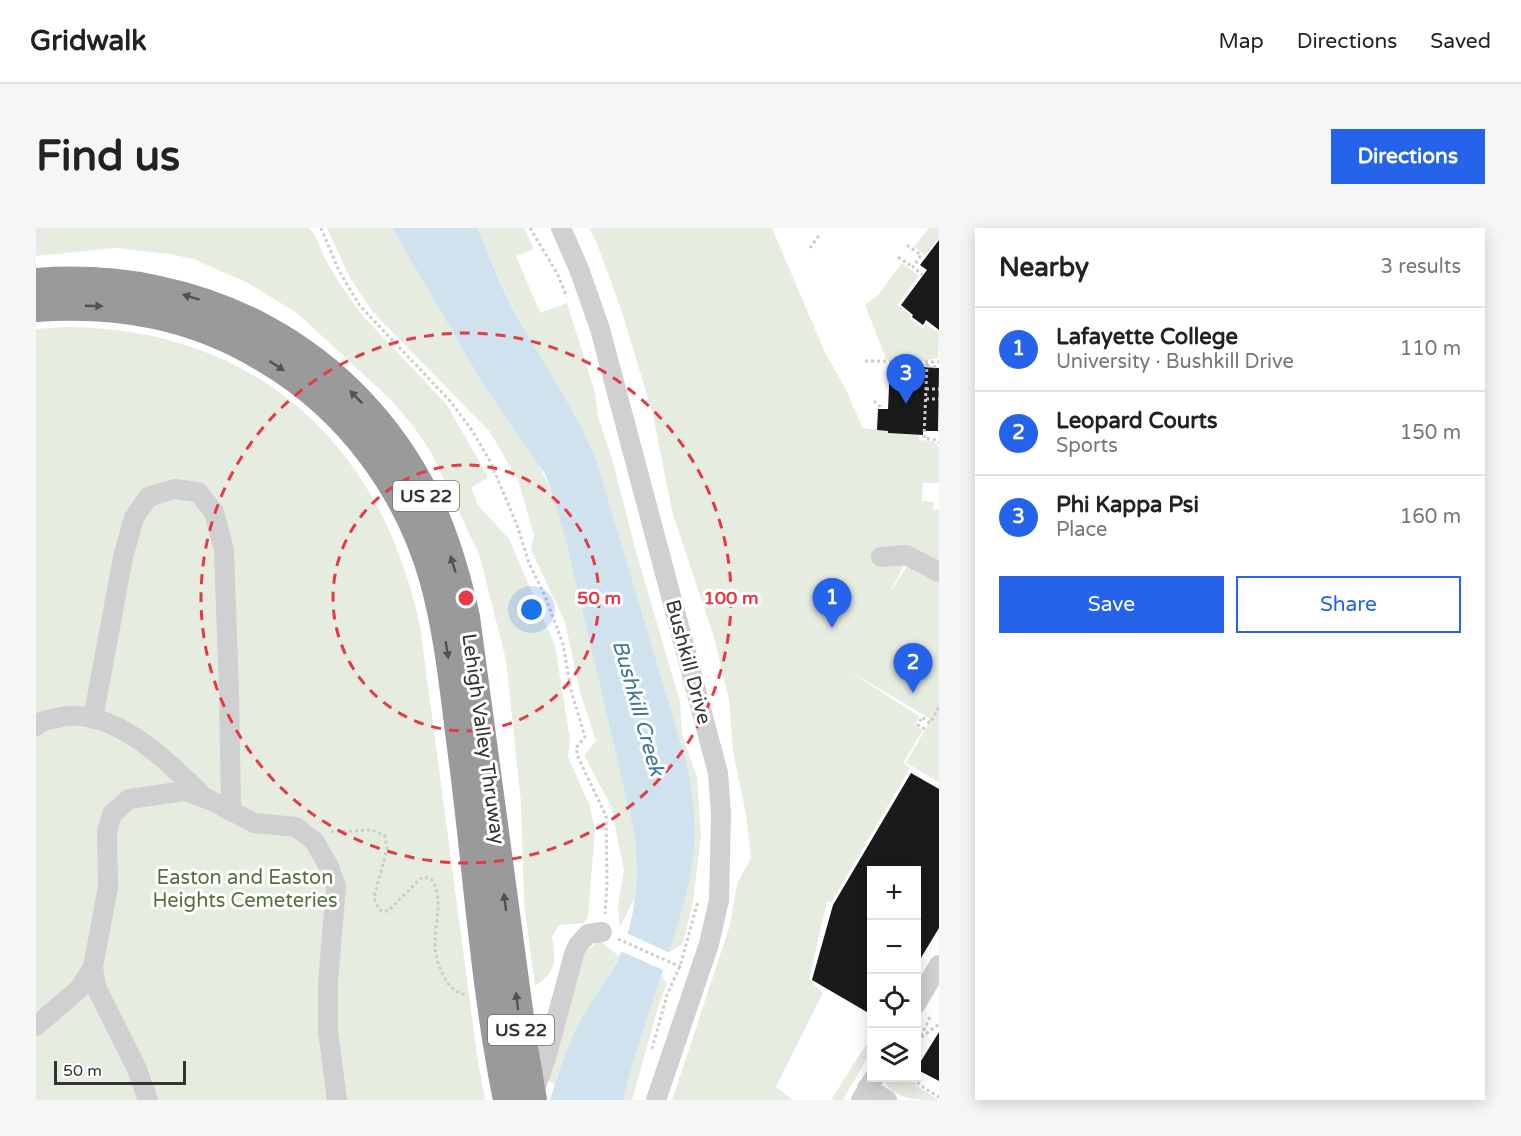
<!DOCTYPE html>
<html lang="en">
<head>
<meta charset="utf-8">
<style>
  body { margin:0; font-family:"Varela Round",sans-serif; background:#f6f6f6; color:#222 }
  .controls { position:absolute; right:18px; bottom:18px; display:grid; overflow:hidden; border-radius:0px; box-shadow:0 3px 15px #0003 }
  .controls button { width:54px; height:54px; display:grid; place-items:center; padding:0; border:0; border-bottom:2px solid #e0e0e0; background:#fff; color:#222; font:30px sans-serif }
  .scale { position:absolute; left:18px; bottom:15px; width:132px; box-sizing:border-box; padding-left:6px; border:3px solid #333; border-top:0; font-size:16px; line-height:21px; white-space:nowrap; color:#333; -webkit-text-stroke:4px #fff; paint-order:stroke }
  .you { position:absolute; left:496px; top:382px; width:21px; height:21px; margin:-15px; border:4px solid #fff; border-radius:50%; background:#1a73e8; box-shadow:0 0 0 9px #1a73e833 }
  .badge { display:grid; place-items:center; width:39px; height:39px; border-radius:50%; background:#2563eb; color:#fff; font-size:20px; font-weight:700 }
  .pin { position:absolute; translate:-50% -50px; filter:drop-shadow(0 2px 3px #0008) }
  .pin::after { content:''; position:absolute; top:32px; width:21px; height:18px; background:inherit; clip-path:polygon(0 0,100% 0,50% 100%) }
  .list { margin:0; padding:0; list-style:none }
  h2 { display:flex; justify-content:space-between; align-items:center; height:78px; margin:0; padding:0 24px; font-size:26px }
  h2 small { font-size:20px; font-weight:400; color:#767676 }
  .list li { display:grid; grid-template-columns:39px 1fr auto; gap:18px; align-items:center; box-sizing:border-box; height:84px; padding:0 24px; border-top:2px solid #e0e0e0 }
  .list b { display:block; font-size:22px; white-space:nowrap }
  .list p { margin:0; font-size:20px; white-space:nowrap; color:#767676 }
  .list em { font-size:20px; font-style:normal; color:#767676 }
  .actions { display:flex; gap:12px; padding:18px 24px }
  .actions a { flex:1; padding:14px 0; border:2px solid #2563eb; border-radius:0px; text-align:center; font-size:21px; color:#2563eb }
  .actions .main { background:#2563eb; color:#fff }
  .icon { flex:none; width:33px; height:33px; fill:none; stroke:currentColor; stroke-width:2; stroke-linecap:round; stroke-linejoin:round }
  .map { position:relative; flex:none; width:903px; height:872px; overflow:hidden; border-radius:0px }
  header { display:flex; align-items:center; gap:36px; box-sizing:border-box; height:84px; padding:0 30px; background:#fff; border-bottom:2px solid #e0e0e0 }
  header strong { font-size:28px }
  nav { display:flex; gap:33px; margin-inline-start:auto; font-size:21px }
  .intro { display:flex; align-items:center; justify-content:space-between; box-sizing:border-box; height:144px; padding:0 36px }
  h1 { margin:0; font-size:42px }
  .button { padding:15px 27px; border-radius:0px; background:#2563eb; color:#fff; font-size:21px; font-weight:700 }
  main { display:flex; gap:36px; padding:0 36px }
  aside { flex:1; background:#fff; border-radius:0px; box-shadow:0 3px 15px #0003 }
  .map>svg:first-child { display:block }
  .green { fill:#e6ecdf }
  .water { fill:#cfe2ee }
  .pier { fill:#fff }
  .building { fill:#1a1a1a }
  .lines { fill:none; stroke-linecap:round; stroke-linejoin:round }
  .path { stroke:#cdcdcd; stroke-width:3; stroke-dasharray:3 3; stroke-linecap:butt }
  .minor { stroke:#d0d0d0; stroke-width:20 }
  .highway { stroke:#9a9a9a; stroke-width:28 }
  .oneway { fill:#525252 }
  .ring { fill:none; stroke:#e63946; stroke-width:3; stroke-dasharray:10 8 }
  .labels { text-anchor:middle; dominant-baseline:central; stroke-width:6; stroke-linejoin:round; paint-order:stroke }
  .shield { fill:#fff; stroke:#707070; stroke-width:1.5 }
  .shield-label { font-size:18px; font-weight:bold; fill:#333 }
  .street-label { font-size:20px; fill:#333; stroke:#fff }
  .park-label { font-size:20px; fill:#56703f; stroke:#fff }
  .water-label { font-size:21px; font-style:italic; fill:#3f7597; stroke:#fff }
  .centre { fill:#e63946; stroke:#fff; stroke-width:3 }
  .ring-label { font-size:18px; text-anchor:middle; font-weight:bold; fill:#e63946; stroke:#fff; stroke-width:6; stroke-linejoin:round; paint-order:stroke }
</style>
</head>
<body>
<header>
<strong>Gridwalk</strong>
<nav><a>Map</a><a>Directions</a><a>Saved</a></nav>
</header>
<div class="intro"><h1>Find us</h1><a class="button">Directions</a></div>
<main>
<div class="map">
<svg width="903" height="872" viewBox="0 0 903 872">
  <rect width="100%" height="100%" fill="#fff"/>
  <!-- green -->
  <path class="green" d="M0,0H273L279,7L288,29L304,56L326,87L411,177L452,249L435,260L442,277L473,311L519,418L534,512L532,529L553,576L559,601L552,689L548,695L523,697L516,709C520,732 521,744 499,758L488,676L485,574L470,432L444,329L396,226L378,199L354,171L261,85L212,55L157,31L134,26L80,20L0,28Z
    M291,0H356L447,156L500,231L515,261L532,322L599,608L601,628L599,669L584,699L582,678L588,642L575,578L548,527L560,513L544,464L529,394L495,322L498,307L482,252L454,204L336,83L314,50Z
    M441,0H488L498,21L480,28L504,85L531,75L559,164L562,188L577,234L599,320L644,474L646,507L661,549L665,608L657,673L647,716L632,725C656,652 666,605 649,529L560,231C541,185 513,144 488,101C470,69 456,34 441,0Z
    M553,0H736L788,122L810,162L827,200L852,203L853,205L882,207L883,212L897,213L903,220V255H887L886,273L898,274L897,282H903V339C882,328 859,314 837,327L847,335L868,337L853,366L874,334L903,351V554L870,535L891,498L893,490L808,440L883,488L879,497L887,502L867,535L874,540L795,675L791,673L773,751L787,765L740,859L757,872H636L694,697L701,656L715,630L710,586L697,524L693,472L678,409L636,283L617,187L585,81L560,13Z
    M893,0H903V10L889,27L878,19Z
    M866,35L883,48L861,77L875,87L874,91L887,100L890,96L903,105L902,130L887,133L848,131L849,128L829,77L842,67Z
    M29,99C220,100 345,215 384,398L441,827L449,872H0V101Z
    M564,713L583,728L521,848L519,857L512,852L540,744L551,722Z
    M625,746L631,756L623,776L596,872H587L600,825Z
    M835,809V823L807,872H795Z
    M851,850H875L884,860L903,872C883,872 861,872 849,855Z"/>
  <!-- water -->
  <path class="water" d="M356,0H441C456,34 469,69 488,101C513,144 541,185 560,231L649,529C656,559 660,589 658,620C655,659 641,698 629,736C614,781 599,826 587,872H514C522,846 531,818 544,794C554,774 569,756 580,735C600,697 603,650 599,608L532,322L515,261L509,246L447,156Z"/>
  <!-- pier -->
  <path class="pier" d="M588,704L634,725L627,742L582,722Z"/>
  <!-- building -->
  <path class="building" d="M903,12V102L890,92L887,97L876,89L877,87L865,77L891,42L884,37Z
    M854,137L903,140L902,203H887V207L852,205V203L841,202L842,181H852Z
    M875,545L903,561V700L880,738V642H836V787L776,752L797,677Z
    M903,804V853L880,841Z"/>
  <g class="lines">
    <!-- path -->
    <path class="path" d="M285,0L303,43L324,78L414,173L435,201L454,233L481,297L493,335L509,368L527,416L535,462L549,509L540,520L542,529L570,588L571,655L569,686
      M494,0L521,45L531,69
      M871,17L885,27L877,39L887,47
      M774,20L784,6
      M862,29L877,39
      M829,133L903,134
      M891,135L888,210L900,212L903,215
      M891,138L903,139
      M890,161H903
      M890,171H903
      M838,173L847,181
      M889,501L882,497L886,489L894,495L903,479
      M295,604L336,602L349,608L351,621L338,669L340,676L345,683H352L382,653L387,649L395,651C408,669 399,695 399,715C399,727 402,736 407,747C412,758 419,764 430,767
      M582,711L645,739
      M880,804L887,808L903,796
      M880,819L894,789
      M616,821L631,767L644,738L662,673
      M880,836L882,837
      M877,850L887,859L903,869"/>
    <!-- minor -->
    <path class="minor" d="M525,0L543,41L564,101L682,545L685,586L683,672L673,716L620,872
      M845,329L870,327L903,344
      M57,491L87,329L98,290L112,269L138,261L162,264L178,284L188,322L193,463L195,583
      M0,498C5,492 13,492 21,490C74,476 132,533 166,567
      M880,776L903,737
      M0,798L43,761L57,739
      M831,860L851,872
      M498,864L510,830L538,726L542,717L552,706L566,704
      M112,872L101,841L60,759L57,739L72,659L71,603L76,586L93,571L149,563L174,572L218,595L260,599L279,614L293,639L300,658L292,755V803L301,872
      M825,872L838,850"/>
    <!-- highway -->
    <path class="highway" d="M0,54C166,41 318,121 392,272C410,309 421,348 430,389L488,819L497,872
      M0,80C84,74 160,88 232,133C312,181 371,260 397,350C413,407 418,468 426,527C441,642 448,758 471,872"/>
  </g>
  <!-- one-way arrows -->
  <defs><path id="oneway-solid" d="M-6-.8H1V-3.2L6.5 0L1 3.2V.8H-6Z" transform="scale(1.5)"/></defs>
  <g class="oneway">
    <use href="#oneway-solid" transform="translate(155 69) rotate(-163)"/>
    <use href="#oneway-solid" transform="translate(58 78) rotate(2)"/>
    <use href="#oneway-solid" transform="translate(241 138) rotate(33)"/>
    <use href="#oneway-solid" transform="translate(320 169) rotate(-135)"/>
    <use href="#oneway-solid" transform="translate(417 336) rotate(-107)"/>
    <use href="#oneway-solid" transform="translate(411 422) rotate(81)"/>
    <use href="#oneway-solid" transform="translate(469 674) rotate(-97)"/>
    <use href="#oneway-solid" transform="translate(481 773) rotate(-97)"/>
  </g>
  <!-- distance rings -->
  <g class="ring">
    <circle cx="430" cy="370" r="133"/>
    <circle cx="430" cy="370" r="265"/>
  </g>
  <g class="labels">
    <!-- shield labels -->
    <g class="shield">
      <rect x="357" y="253" width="66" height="30" rx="4.5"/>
      <rect x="452" y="787" width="66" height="30" rx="4.5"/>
    </g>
    <g class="shield-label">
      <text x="390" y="268">US 22</text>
      <text x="485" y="802">US 22</text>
    </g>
    <!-- street labels -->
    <g class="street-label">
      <text transform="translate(652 434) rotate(75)">Bushkill Drive</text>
      <text transform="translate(447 511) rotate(82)">Lehigh Valley Thruway</text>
    </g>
    <!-- park labels -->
    <g class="park-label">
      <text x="209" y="650">Easton and Easton<tspan x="209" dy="23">Heights Cemeteries</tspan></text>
    </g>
    <!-- water labels -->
    <g class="water-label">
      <text transform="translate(602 480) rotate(74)">Bushkill Creek</text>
    </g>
  </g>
  <circle cx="430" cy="370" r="9" class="centre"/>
  <g class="ring-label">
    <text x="563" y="376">50 m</text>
    <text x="695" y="376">100 m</text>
  </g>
</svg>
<div class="controls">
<button>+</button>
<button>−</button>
<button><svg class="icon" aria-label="locate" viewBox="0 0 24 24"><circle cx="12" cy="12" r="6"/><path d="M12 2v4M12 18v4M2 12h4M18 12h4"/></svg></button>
<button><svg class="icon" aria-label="layers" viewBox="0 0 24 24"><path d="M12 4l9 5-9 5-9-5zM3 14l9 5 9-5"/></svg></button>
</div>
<div class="scale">50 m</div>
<div class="you"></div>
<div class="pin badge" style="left:796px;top:400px">1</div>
<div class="pin badge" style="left:877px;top:465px">2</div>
<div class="pin badge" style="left:870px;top:176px">3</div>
</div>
<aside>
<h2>Nearby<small>3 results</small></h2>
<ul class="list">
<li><span class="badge">1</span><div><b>Lafayette College</b><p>University · Bushkill Drive</p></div><em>110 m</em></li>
<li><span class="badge">2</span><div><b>Leopard Courts</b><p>Sports</p></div><em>150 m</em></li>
<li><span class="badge">3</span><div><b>Phi Kappa Psi</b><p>Place</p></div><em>160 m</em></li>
</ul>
<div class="actions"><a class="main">Save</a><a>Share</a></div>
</aside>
</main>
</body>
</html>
